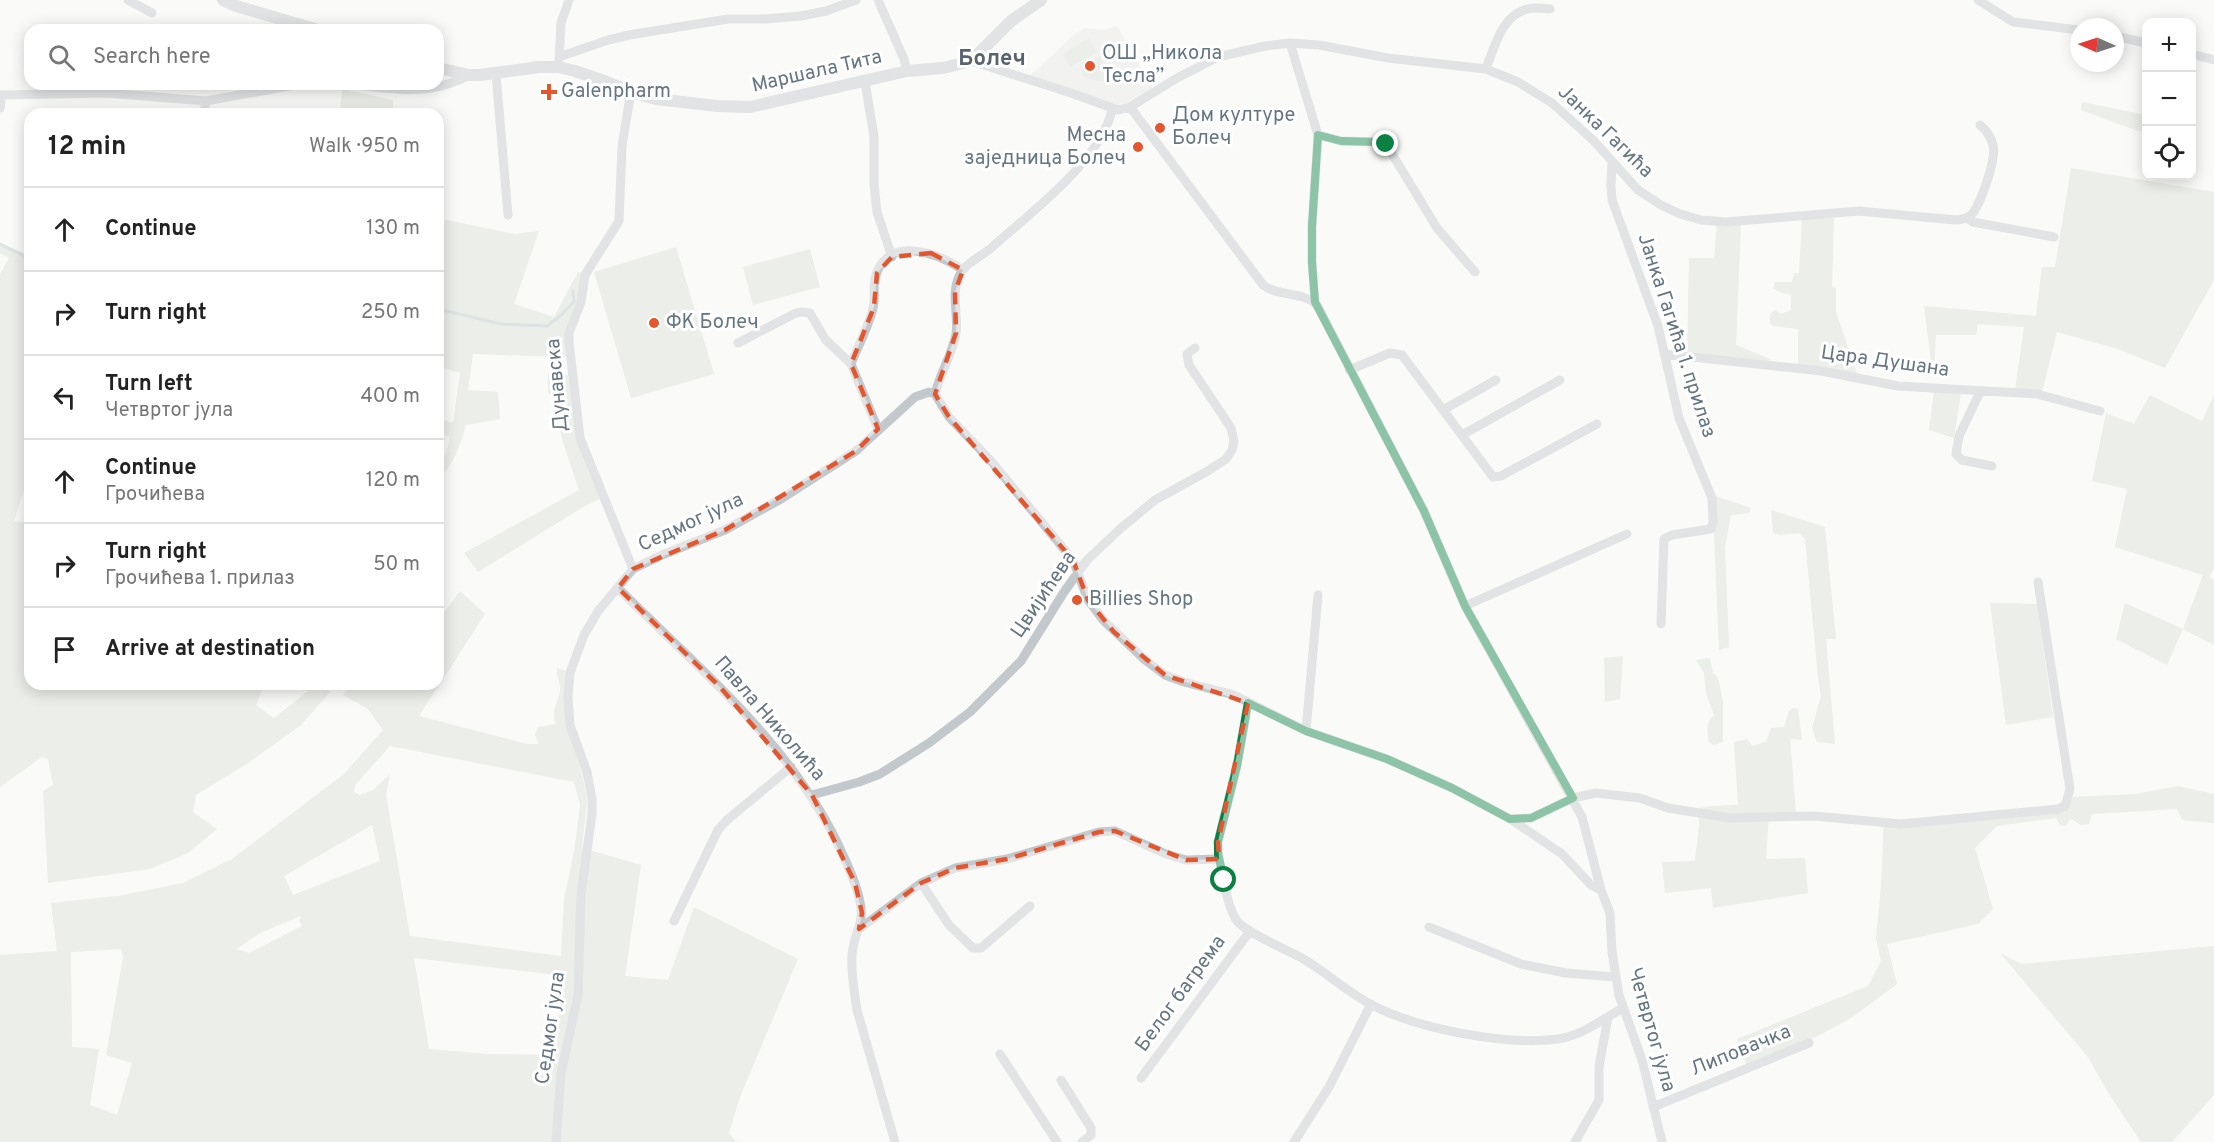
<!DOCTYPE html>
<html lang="en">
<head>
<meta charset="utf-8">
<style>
  body { margin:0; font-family:Overpass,sans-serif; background:#f2f2f2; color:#222 }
  .controls { position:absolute; right:18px; top:18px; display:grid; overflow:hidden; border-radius:12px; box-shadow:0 3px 15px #0003 }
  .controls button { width:54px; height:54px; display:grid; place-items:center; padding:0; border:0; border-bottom:2px solid #e0e0e0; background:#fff; color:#222; font:30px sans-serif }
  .compass { position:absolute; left:2070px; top:18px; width:54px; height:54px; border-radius:50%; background:#fff; box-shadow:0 3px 15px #0003; rotate:273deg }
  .stop { position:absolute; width:18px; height:18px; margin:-14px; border:4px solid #0b8043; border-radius:50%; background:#fff }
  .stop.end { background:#0b8043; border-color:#fff; box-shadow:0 2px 6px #0008 }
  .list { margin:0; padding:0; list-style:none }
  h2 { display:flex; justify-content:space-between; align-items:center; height:78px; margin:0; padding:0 24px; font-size:26px }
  h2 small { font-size:20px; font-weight:400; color:#767676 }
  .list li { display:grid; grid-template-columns:39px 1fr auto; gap:18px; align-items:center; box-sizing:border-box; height:84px; padding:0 24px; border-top:2px solid #e0e0e0 }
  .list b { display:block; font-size:22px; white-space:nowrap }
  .list p { margin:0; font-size:20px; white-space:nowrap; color:#767676 }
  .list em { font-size:20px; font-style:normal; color:#767676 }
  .icon { flex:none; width:33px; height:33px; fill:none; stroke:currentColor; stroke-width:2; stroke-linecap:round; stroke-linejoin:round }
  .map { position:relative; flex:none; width:2214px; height:1142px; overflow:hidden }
  .search { position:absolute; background:#fff; box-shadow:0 3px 15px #0003; left:24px; top:24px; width:420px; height:66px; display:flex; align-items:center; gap:15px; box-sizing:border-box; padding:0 21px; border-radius:18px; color:#767676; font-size:22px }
  .panel { position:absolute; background:#fff; box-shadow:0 3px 15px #0003; left:24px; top:108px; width:420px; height:582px; border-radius:18px }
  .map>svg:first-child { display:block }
  .built { fill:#e8e9e9 }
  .green { fill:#dadfd7; fill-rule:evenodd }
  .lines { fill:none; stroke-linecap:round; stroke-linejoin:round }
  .stream { stroke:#bbc7cb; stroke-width:3 }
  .minor { stroke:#c3c8cc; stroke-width:9 }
  .tertiary { stroke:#c3c8cc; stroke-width:12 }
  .route { stroke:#0b8043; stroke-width:8 }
  .marked { fill:none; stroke:#e4572e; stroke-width:4.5; stroke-dasharray:12 8; stroke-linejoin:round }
  .poi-dot { fill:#e4572e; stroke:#fff; stroke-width:2 }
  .labels { text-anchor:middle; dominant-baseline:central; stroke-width:6; stroke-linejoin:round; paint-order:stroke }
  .poi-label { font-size:20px; fill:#657683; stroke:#fff; text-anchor:start }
  .street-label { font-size:20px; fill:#657683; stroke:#fff }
  .quarter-label { font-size:22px; font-weight:bold; fill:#57646e; stroke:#fff }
</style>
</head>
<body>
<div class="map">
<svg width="2214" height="1142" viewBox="0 0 2214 1142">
  <rect width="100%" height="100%" fill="#fafaf8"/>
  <!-- built -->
  <path class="built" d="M1117,26L1153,90L1135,101L1117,105L1030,76L1076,33L1085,28L1105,30Z"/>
  <!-- green -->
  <path class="green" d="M1089,38L1097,52L1070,67L1063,54Z
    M1096,58H1100L1112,79C1104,83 1089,80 1082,75V67Z
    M342,89L393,100V114H340Z
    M2082,102L2146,115V132L2135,130L2081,110Z
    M2071,168L2214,192V280L2165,368L2118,349L2057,332L2042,392L2015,390L2024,327L1978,324L1976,335H1936L1934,369H1932L1924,306L2036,316L2042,267H2055Z
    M438,218L514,234L539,231L514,304L554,317L578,272L583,274C581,285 581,298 578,308C569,332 562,328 566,357L473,354L468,390L498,392L500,419L466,425C460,447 454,463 438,480V462L446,454L450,437L438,432V418L453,423L460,373L438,366Z
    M1802,218H1834L1832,287L1836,288V312L1860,382L1798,371V329L1773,326L1770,323V314L1775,310L1781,314L1791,310V295L1779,292L1773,288L1775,282H1792L1794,273H1799Z
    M1741,223L1736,345L1770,359L1769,368L1687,357L1689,258H1714L1717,224Z
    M0,243L24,253L25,249L30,248V471L14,521L30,523V684H265L256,705L274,718L317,684L331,691L301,725L248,763L196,795L193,812L217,829L188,853L150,869L48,883L43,791L53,785L48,759L42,757L0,787V274L9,258L0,253Z
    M676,247L714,374L631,398L594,272Z
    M810,249L820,287L753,305L743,267Z
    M548,374L568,375L576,440L600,499L583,507L478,572L464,553L579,490L561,436L559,401L553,394H548Z
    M1934,392L1961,393L1954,438L1929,430Z
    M2150,395L2202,421L2214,395V569L2209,577L2214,580V645L2183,629L2167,665L2116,639L2125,603L2183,629L2203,575L2115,547L2127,489L2092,481L2106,413L2134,424Z
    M1715,496L1751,508L1749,513L1731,515L1725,547L1729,647L1719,650L1714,535L1716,515Z
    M1771,510L1825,527L1836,639H1826L1835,744L1817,742L1812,728L1821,696L1818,677L1805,539L1799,533L1780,535L1773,533Z
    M460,591L485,614L419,716L527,744H539L535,735L538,727L556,724C551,711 557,704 560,692C561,683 556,676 557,668L566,671L564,695L567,724L582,773L587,801L582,848L641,865L625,976L668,980L694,907L798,959L740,1097L729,1133L735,1141L740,1142H0V955L57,951L51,903L118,896L183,883L232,859L344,774L383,730L368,709L343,695L351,684H438V621ZM390,746L574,782L580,805L575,846L564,900L561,956L410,936L386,795L390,774L373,790L360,795L354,792L355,785ZM372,825L380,861L293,895L284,876ZM301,916L299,920L302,926L249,953L237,949L260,933ZM121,949L123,957L106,1055L132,1063L117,1115L90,1105L99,1049L72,1047L71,952ZM414,958L565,976L552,1055L487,1054L429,1049Z
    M1990,603L2037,604L2053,717L2006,725Z
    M1623,656L1620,699L1605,702L1604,658Z
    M1710,658L1713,673L1718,678L1723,701V742L1714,745L1709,742C1707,730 1705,724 1714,715L1706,693L1704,673L1696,660Z
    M1793,708L1798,709L1802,740L1790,739L1796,813H1769L1766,859L1805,858L1808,893L1713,908L1711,888L1665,893L1662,862L1695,861L1699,824V808L1711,806L1738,805L1734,742L1747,739L1752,746L1766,742L1771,728L1784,727L1789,711Z
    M2178,786L2214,794V823L2182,820L2177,809L2092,814L2089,824L2081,825L2071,819L2065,826L2060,825L2056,818L1997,826L1975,848L1993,909L1978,924L1887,944L1897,984L1851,1018L1818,1036L1746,1064L1737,1039L1868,986L1881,961L1876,939L1881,886L1884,819C1946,828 2007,819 2068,807L2073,797L2136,794Z
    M2214,946V1095L2172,1142H2141L2107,1091L2088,1057L2000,953L2022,964Z"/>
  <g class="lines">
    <!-- stream -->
    <path class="stream" d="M0,244L24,256L30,257
      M438,309L501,324L547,326L559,317L574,302L573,291"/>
    <!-- minor -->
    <path class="minor" d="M128,0L152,13
      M878,0L904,59L907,71
      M1978,0L2013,22L2079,30
      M2115,36L2146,43
      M1290,43L1318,135L1312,226V263L1315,302
      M2192,54L2214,60
      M559,57L608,40L629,35L728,19H765L801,16L826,11L856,0
      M971,61L1068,92L1118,110L1130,107L1177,78L1218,57L1265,46L1290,43L1319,45L1388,58L1486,69L1518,82L1552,103L1594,141L1638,190L1661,205L1680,214L1701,220L1726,222L1859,211L1955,220C1962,220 1968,219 1973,213C1981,202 1997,158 1993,145C1991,136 1987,131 1980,125
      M559,62L561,23L569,0
      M1486,69C1494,48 1501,16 1527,9C1534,7 1543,8 1550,9
      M496,74L508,215
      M865,82L874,137V184L877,212L892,257
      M352,84C392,90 431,96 469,75
      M631,92L622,146L619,221L585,275L581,302L569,333V342L580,438L633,569
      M0,95L105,93L206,101L300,84
      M1130,107L1263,285C1278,297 1303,291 1317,305L1424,511L1465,606L1582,817L1601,890L1610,913L1612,952L1619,995L1642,1060L1662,1142
      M0,108L2,95
      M204,114L206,101
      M1318,135L1341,141L1379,142L1386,144L1437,228L1475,272
      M1612,163L1611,186L1612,200L1658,326L1679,418L1712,498L1713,522L1711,529L1672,535L1664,539L1661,624
      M1967,218L1973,222L2054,237
      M738,343L796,313L802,312L810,313L825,339L851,364L878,429
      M1664,354L1821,371L1898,386L2037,394L2100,411
      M851,364C858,346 869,326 873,308C876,297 872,286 876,275C889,235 938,253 963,270
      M1349,370L1390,353L1402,355L1493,477L1501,476L1597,424
      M1980,392L1959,436L1956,454L1962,460L1992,466
      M935,394L949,417L991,461L1073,560L1088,600L1104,621L1145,660L1165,675L1184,682L1234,695L1306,731L1387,759L1452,788L1510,819L1531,818L1573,798L1596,793L1640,798L1668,808L1730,818L1814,816L1901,824L2058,809L2065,806L2070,789L2038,582
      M1443,410L1496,380
      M1462,435L1560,380
      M618,588C699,669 796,748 843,855C850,870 857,886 860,902C865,924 853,935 852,955C851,973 854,992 857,1010L895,1142
      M1465,606L1627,534
      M1248,703L1237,766L1218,842C1218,860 1227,907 1237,921C1247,933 1285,949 1300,957C1325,971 1347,992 1372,1005C1418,1029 1507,1046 1558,1039C1581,1036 1603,1019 1623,1008
      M1306,731L1318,595
      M812,795L859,782L880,774L929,743L970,712L1021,661L1064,592L1087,560L1120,529L1155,500L1206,472L1226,459L1232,450L1234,441L1231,428L1189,365L1187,354L1195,348
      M1512,820L1562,854L1591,885L1601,890
      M921,883L949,925L973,948H981L1030,906
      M674,921L718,830L727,820L791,767
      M1429,927L1521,964L1566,973L1615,977
      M859,929L921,883L955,868L1007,859L1099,832L1115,831L1166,854L1186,860L1219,859
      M1000,1054L1057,1142
      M1141,1078L1250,931
      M1061,1080L1091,1128V1135L1082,1142
      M1653,1107L1809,1043
      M556,1142L561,1073L578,995L581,894L592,814V799L587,772L570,725L568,698L570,673L584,635L599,610L633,569L662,555L725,530L781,499L856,451L915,397L929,392L935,394C940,373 952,355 956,334C959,313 949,290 962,271C969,261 982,256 991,248C1028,215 1103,159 1112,109
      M1294,1142L1329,1087L1371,1004
      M1575,1142L1599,1100V1067L1608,1017"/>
    <!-- tertiary -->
    <path class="tertiary" d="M223,0L236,6L318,30
      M438,68L469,75H480L539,67H558L575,71L607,82L631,92L656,99L717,106L750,107L907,71L943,68L971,61L1011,21L1041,0"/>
  </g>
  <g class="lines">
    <!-- route -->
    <path class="route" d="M1224,880L1218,854V842L1237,766L1248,703L1306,731L1387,759L1452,788L1510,819L1531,818L1573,798L1465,606L1424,511L1315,302L1312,262V226L1318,135L1341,141L1378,142L1386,144"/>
  </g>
  <!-- marked area -->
  <path d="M0 0H2214V1142H0ZM931,253L963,270L955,292L956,333L935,394L949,417L1073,560L1088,600L1114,632L1165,675L1248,703L1218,842L1219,859L1186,860L1115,831L1099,832L1007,859L955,868L921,883L859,929L862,913L855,883L812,795L720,687L618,588L633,569L725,530L856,451L878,429L851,364L874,307L877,273L892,257Z" fill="#fafaf8" fill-opacity=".55" fill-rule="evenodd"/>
  <path class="marked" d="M931,253L963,270L955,292L956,333L935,394L949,417L1073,560L1088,600L1114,632L1165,675L1248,703L1218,842L1219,859L1186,860L1115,831L1099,832L1007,859L955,868L921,883L859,929L862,913L855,883L812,795L720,687L618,588L633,569L725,530L856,451L878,429L851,364L874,307L877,273L892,257Z"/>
  <!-- markers -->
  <g class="poi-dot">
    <circle cx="1090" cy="66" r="6"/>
    <path d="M546 83h6v6h6v6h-6v6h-6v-6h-6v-6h6z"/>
    <circle cx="1160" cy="128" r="6"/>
    <circle cx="1138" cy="147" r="6"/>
    <circle cx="654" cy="323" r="6"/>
    <circle cx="1077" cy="600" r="6"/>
  </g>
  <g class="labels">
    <!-- poi labels -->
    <g class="poi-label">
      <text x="1102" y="54">ОШ „Никола<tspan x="1102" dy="23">Тесла”</tspan></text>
      <text x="561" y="92">Galenpharm</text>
      <text x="1172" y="116">Дом културе<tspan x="1172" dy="23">Болеч</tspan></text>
      <text x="1126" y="136" text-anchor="end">Месна<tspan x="1126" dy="23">заједница Болеч</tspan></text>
      <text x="666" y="323">ФК Болеч</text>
      <text x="1089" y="600">Billies Shop</text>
    </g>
    <!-- street labels -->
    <g class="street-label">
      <text transform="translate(817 72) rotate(-13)">Маршала Тита</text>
      <text transform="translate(1605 132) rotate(44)">Јанка Гагића</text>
      <text transform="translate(1676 336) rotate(72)">Јанка Гагића 1. прилаз</text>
      <text transform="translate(1885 362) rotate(8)">Цара Душана</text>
      <text transform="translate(558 385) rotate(-95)">Дунавска</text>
      <text transform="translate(691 523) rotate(-25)">Седмог јула</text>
      <text transform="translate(1044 595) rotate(-56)">Цвијићева</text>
      <text transform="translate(769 719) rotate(49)">Павла Николића</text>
      <text transform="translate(1181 994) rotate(-54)">Белог багрема</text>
      <text transform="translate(551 1028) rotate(-82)">Седмог јула</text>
      <text transform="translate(1651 1030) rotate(74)">Четвртог јула</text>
      <text transform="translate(1741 1051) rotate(-22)">Липовачка</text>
    </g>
    <!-- quarter labels -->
    <g class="quarter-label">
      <text x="992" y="59">Болеч</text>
    </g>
  </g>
</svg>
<div class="controls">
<button>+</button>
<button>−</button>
<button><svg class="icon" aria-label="locate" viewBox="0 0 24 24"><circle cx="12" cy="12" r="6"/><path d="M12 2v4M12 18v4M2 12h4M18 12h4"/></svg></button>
</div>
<svg class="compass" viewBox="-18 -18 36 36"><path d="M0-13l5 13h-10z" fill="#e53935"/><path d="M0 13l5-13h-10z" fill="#767676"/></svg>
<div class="stop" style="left:1224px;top:880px"></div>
<div class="stop end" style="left:1386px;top:144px"></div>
<div class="search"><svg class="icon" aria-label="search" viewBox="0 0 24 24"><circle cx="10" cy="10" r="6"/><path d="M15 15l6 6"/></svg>Search here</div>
<section class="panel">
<h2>12 min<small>Walk · 950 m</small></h2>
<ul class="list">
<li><svg class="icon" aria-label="ahead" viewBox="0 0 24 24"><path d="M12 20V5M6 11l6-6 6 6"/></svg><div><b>Continue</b></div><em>130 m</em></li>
<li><svg class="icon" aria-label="right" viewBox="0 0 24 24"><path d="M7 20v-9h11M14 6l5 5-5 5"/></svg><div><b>Turn right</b></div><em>250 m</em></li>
<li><svg class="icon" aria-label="left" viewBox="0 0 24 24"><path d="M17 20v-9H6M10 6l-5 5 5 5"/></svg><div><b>Turn left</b><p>Четвртог јула</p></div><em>400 m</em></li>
<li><svg class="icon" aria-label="ahead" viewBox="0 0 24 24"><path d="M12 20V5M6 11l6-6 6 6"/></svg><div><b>Continue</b><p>Грочићева</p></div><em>120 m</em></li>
<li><svg class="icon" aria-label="right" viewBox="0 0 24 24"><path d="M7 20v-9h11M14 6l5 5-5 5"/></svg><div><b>Turn right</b><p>Грочићева 1. прилаз</p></div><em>50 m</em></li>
<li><svg class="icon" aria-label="arrive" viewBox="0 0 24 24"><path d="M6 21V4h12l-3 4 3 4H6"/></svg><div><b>Arrive at destination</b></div></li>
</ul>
</section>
</div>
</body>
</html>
